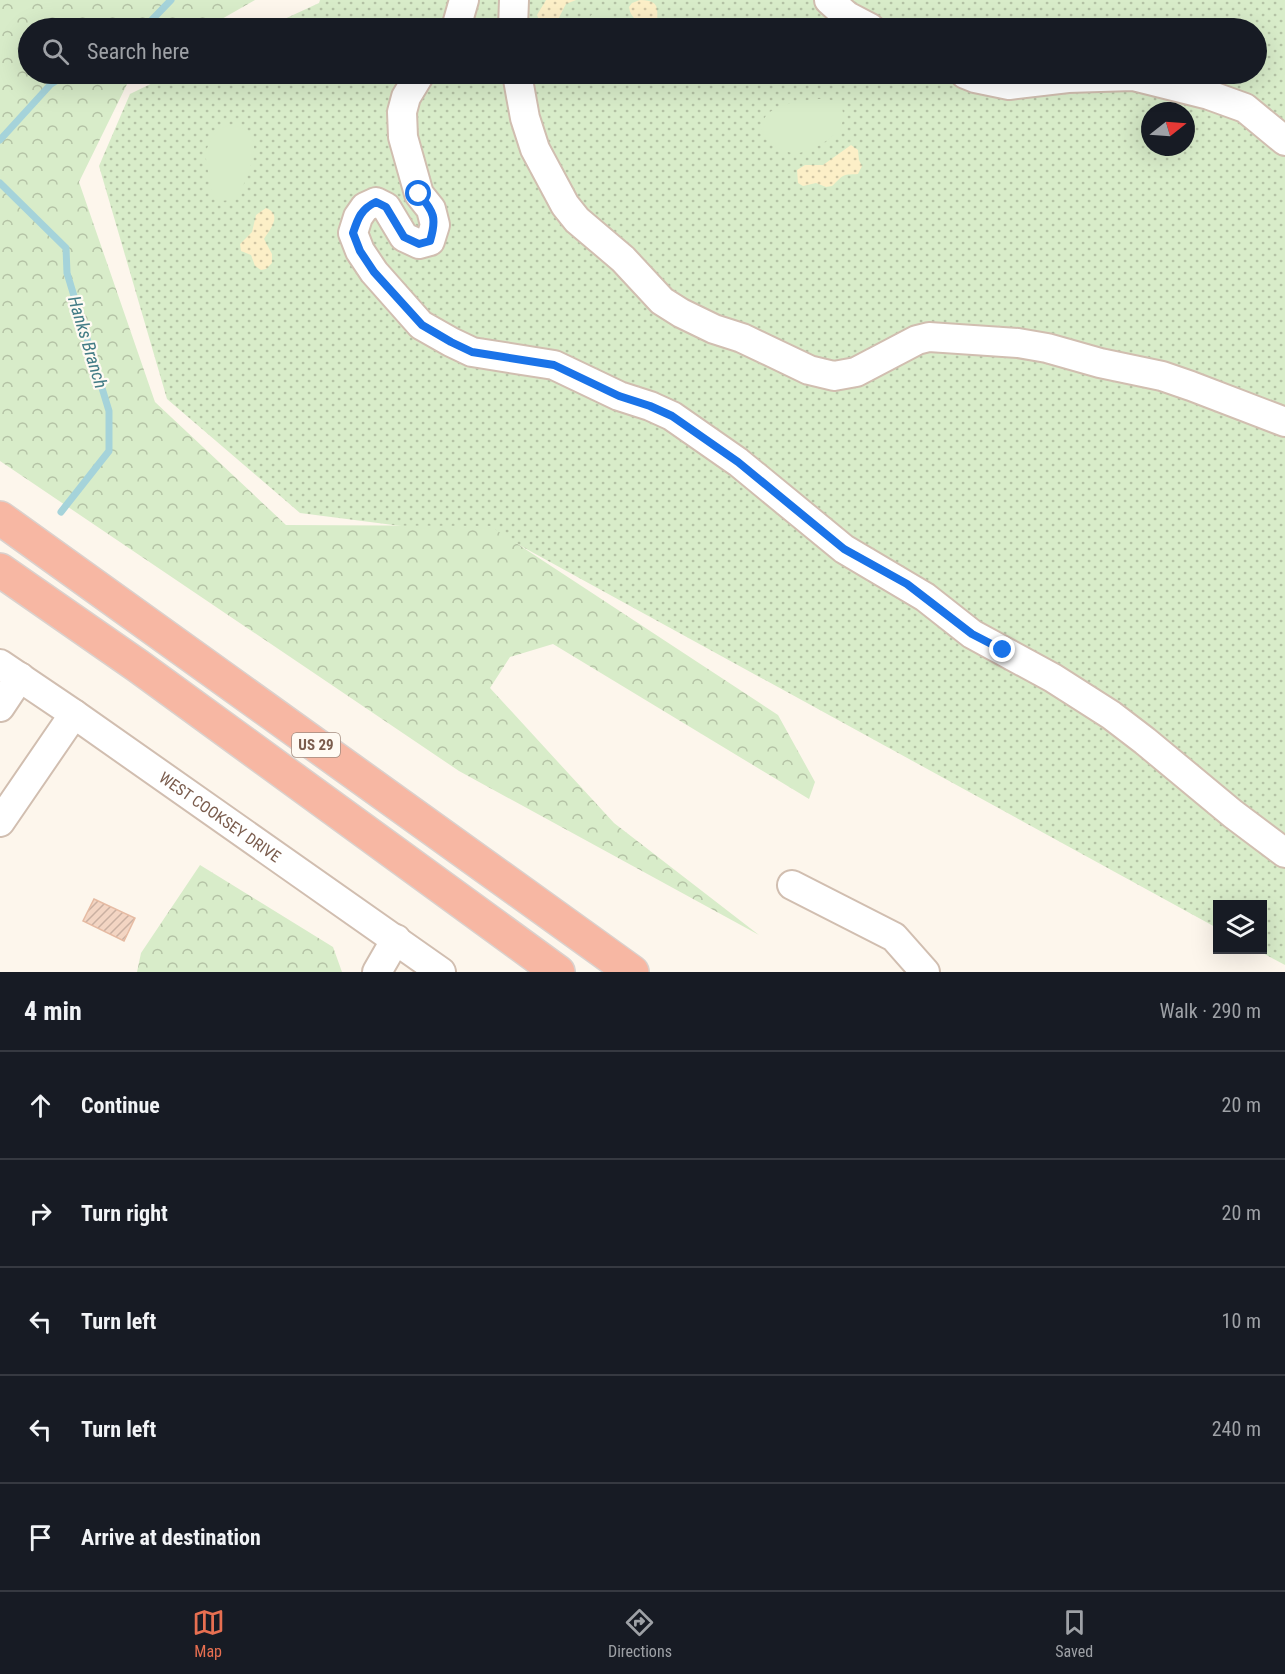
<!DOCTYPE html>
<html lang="en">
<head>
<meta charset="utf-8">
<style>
  body { margin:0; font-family:"Roboto Condensed",sans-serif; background:#242831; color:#f1f3f6 }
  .controls { position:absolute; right:18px; bottom:18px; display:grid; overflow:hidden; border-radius:0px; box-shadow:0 6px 24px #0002 }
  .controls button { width:54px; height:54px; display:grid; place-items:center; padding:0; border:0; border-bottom:2px solid #363941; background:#171b24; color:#f1f3f6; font:30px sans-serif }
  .compass { position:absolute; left:1141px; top:102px; width:54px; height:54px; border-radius:50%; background:#171b24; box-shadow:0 6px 24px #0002; rotate:73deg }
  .stop { position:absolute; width:18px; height:18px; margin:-14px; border:4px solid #1a73e8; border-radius:50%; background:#fff }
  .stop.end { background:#1a73e8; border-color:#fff; box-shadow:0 2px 6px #0008 }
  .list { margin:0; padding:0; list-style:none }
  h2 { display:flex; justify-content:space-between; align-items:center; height:78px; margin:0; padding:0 24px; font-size:26px }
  h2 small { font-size:20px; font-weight:400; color:#9ea1a6 }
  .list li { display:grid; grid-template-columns:39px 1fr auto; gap:18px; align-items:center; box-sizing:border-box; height:108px; padding:0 24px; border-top:2px solid #363941 }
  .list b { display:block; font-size:22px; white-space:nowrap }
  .list em { font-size:20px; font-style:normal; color:#9ea1a6 }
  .icon { flex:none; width:33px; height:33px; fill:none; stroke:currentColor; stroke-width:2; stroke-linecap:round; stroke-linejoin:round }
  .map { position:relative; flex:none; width:1285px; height:972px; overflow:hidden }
  .search { position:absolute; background:#171b24; box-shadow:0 6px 24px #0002; left:18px; right:18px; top:18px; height:66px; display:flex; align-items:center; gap:15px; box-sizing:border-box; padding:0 21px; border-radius:33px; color:#9ea1a6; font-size:22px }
  .sheet { height:618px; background:#171b24 }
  nav { display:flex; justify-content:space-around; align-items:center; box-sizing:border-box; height:84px; border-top:2px solid #363941; background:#171b24; font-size:16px; color:#9ea1a6 }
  nav a { display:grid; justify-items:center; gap:3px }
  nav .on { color:#e76f51 }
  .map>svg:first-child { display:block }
  .grass { fill:url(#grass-dots); fill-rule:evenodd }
  .forest { fill:url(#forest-crowns) }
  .sand { fill:url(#sand-dots) }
  .garden { fill:#d8ecc9 }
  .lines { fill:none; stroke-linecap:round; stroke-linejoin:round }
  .stream { stroke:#a5d3da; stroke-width:7 }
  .building { fill:url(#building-hatch); stroke:#e6bba3; stroke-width:1.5 }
  .minor-casing { stroke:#d1beb0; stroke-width:32 }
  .highway-casing { stroke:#dad1cd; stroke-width:36 }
  .minor { stroke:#fff; stroke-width:28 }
  .highway { stroke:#f7b7a3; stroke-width:33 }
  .route { stroke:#1a73e8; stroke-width:8 }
  .labels { text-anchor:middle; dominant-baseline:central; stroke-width:4.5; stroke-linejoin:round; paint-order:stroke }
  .shield { fill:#fffaf3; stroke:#a28b7f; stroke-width:1.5 }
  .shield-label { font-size:15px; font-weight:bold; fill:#7a5c4d }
  .street-label { font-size:16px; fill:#7a5c4d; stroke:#fffaf3 }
  .water-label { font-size:18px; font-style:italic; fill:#437c86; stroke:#fffaf3 }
</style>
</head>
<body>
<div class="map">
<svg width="1285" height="972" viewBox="0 0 1285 972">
  <defs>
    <pattern id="grass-dots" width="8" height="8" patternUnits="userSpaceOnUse" patternTransform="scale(1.5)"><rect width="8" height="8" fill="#d8ecc9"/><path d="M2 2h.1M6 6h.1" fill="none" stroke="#b4c2a5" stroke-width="1.8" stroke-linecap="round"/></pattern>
    <pattern id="forest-crowns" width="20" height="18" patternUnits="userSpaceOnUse" patternTransform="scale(1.5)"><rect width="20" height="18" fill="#d8ecc9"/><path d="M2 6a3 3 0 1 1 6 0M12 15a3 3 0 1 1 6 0" fill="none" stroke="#b4c2a5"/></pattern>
    <pattern id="sand-dots" width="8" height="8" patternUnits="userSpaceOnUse" patternTransform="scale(1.5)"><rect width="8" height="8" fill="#fcefc7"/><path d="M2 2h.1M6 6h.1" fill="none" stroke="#d1c5a4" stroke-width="1.8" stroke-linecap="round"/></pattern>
    <pattern id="building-hatch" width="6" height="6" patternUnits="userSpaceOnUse" patternTransform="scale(1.5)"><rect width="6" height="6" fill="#f3d5c3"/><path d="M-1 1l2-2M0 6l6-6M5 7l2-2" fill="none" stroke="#cab0a1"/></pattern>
  </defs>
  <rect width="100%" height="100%" fill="#fdf6ec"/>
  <!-- grass -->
  <path class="grass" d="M320,0H1285V965L1257,950H1262V904H1218L1217,928L510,540L300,513L167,399L99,166L130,94L171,74H1256V28H265L319,3ZM1150,111H1186V147H1150Z"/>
  <!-- forest -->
  <path class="forest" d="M0,0H255L206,28H28V74H132L79,182L155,402L286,525L490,526L778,715L815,782L809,799L553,644L510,657L490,688L614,823L759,935L459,771L0,461Z
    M200,865L333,947L342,972H137L141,953Z"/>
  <!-- sand -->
  <path class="sand" d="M546,0H576L566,4C559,16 556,34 539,20L537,15Z
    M640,0C665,0 654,14 659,28H641C638,20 630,17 629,7L632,3Z
    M851,145L858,150L859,160L862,166L858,174C840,175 845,174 832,186L826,187L816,183L803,186L798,183L797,170L805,165H823Z
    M266,208C283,215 270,229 264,239L272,254V263L266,269L261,270L255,266L251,255L241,251L240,244L252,232L256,215Z"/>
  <!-- garden -->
  <path class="garden" d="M603,8L613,15L616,28H580L594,12Z
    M814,99C840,99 847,102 841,129C830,139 813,152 797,153C781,153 753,138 764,119C772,104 799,102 814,99Z
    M233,124L250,133C252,137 254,142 254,147C254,161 244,189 234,200L218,201L212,195L205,153L211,139L222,128Z"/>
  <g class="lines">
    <!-- stream -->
    <path class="stream" d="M144,28L171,0
      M0,140L51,84L67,74
      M0,183L66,248L67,273L109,411V451L61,512"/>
  </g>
  <!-- building -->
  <path class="building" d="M94,899L135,918L124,941L83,921Z"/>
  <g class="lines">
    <defs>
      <g id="minor">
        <path d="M829,0L847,16L870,28"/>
        <path d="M456,28L464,0"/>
        <path d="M513,28L514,0"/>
        <path d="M420,74L406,97L402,112L403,137L419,194L431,209L435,225L430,241L419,244L404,237L386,207L376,202L365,207L358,217L353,233L360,251L374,272L421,325L451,342L472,352L554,365L619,396L650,406L672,416L738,462L844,549L925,597L972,634L1053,678L1111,715L1145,741L1233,814L1285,853"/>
        <path d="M517,74L525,118L535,149L565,205L577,220L623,259L662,301L681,313L714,329L742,338L809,370L834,376L856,372L917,340L929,337L1018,343L1047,348L1100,363L1162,376L1191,386L1285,422"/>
        <path d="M965,74L975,78L1009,85L1068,78L1133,76L1209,95L1245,108L1285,141"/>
        <path id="s1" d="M0,664L74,714L441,972"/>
        <path d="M0,707L20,677"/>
        <path d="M0,822L74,714"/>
        <path d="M792,885L894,937L925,972"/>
        <path d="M377,972L396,939"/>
      </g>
      <path id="highway" d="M0,518L632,972
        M0,570L138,666L558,972"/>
    </defs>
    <!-- minor casing -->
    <use href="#minor" class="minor-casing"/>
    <!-- highway casing -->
    <use href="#highway" class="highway-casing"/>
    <!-- minor -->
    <use href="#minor" class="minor"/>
    <!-- highway -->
    <use href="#highway" class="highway"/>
  </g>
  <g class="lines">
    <!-- route -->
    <path class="route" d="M419,194C434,212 437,218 430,241L419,244L404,237L386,207L376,202C361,209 358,218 353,233L360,251L374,272L422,325L451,342L472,352L554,365L619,396L650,406L672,416L738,462L844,549L907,584L972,634L1003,650"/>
  </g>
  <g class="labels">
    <!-- shield labels -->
    <rect class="shield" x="292" y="733" width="48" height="24" rx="4.5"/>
    <g class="shield-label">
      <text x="316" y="745">US 29</text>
    </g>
    <!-- street labels -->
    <g class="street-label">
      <text stroke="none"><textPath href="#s1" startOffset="268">WEST COOKSEY DRIVE</textPath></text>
    </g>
    <!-- water labels -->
    <g class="water-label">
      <text transform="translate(88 342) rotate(73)">Hanks Branch</text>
    </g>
  </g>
</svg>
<div class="controls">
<button><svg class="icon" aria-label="layers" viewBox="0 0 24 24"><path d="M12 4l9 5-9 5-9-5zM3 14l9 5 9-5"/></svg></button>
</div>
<svg class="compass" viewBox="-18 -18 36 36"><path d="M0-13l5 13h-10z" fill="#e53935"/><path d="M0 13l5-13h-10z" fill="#9ea1a6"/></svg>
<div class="stop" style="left:419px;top:194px"></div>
<div class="stop end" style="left:1003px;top:650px"></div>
<div class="search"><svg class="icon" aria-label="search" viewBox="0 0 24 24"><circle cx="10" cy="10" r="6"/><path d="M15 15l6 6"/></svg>Search here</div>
</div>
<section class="sheet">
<h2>4 min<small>Walk · 290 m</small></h2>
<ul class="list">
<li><svg class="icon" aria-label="ahead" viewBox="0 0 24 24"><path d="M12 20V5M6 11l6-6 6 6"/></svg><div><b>Continue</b></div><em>20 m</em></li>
<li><svg class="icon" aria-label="right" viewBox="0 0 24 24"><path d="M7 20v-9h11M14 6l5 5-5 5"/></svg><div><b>Turn right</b></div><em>20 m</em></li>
<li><svg class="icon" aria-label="left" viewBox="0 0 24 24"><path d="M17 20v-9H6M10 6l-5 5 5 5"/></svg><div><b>Turn left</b></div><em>10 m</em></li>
<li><svg class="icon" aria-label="left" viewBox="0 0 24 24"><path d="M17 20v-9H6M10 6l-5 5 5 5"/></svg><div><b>Turn left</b></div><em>240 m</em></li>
<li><svg class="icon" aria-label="arrive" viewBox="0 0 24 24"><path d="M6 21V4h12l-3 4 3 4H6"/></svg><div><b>Arrive at destination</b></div></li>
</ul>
</section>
<nav>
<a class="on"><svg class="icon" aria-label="map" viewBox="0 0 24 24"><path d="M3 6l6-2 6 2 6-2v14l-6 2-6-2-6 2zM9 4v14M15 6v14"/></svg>Map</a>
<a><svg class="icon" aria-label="directions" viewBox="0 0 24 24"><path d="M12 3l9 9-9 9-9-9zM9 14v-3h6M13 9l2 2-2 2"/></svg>Directions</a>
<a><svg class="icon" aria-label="saved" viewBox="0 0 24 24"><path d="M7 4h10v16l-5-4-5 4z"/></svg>Saved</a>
</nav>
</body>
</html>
